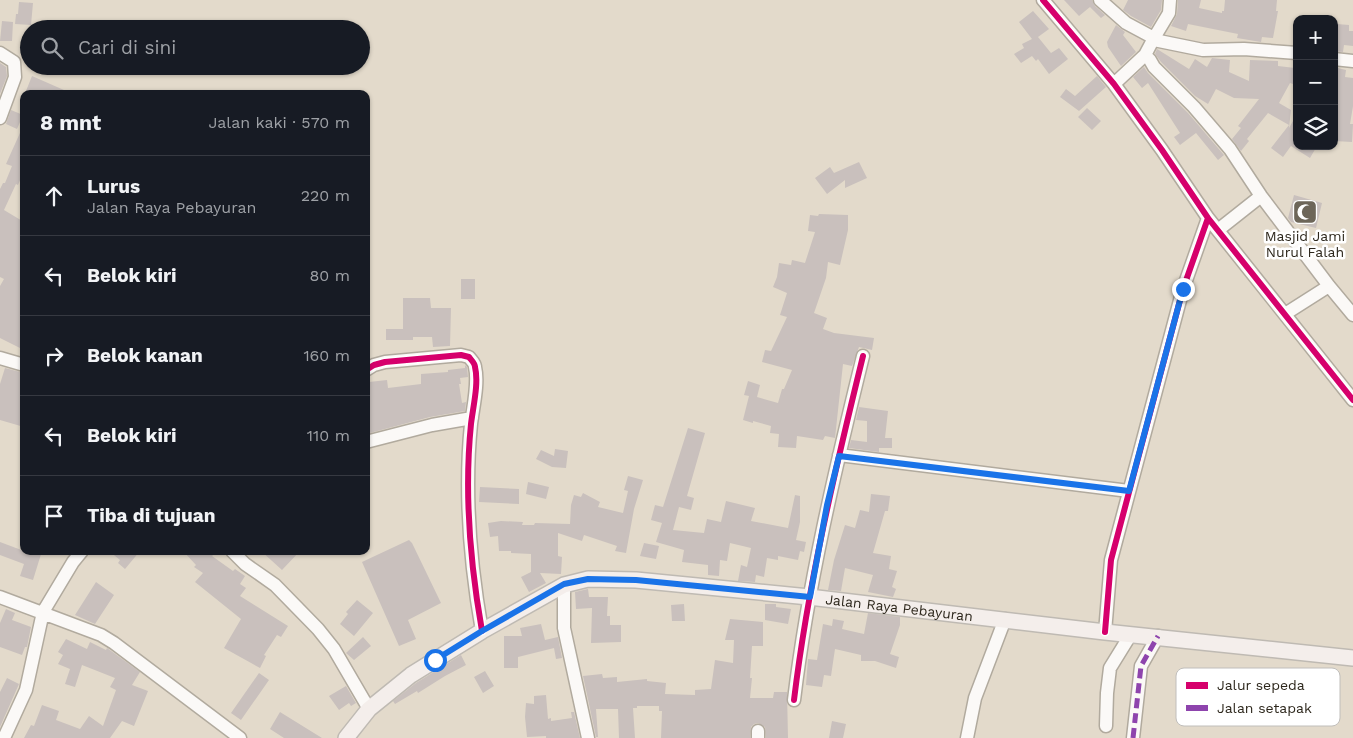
<!DOCTYPE html>
<html lang="id">
<head>
<meta charset="utf-8">
<style>
  body { margin:0; font-family:"Work Sans",sans-serif; background:#20242c; color:#f1f3f6 }
  .controls { position:absolute; right:15px; top:15px; display:grid; overflow:hidden; border-radius:10px; box-shadow:0 1px 4px #0004 }
  .controls button { width:45px; height:45px; display:grid; place-items:center; padding:0; border:0; border-bottom:1px solid #363941; background:#171b24; color:#f1f3f6; font:25px sans-serif }
  .stop { position:absolute; width:15px; height:15px; margin:-11px; border:4px solid #1a73e8; border-radius:50%; background:#fff }
  .stop.end { background:#1a73e8; border-color:#fff; box-shadow:0 1px 5px #0008 }
  .list { margin:0; padding:0; list-style:none }
  h2 { display:flex; justify-content:space-between; align-items:center; height:65px; margin:0; padding:0 20px; font-size:21px }
  h2 small { font-size:16px; font-weight:400; color:#9ea1a6 }
  .list li { display:grid; grid-template-columns:32px 1fr auto; gap:15px; align-items:center; box-sizing:border-box; height:80px; padding:0 20px; border-top:1px solid #363941 }
  .list b { display:block; font-size:19px; white-space:nowrap }
  .list p { margin:0; font-size:16px; white-space:nowrap; color:#9ea1a6 }
  .list em { font-size:16px; font-style:normal; color:#9ea1a6 }
  .icon { flex:none; width:28px; height:28px; fill:none; stroke:currentColor; stroke-width:2; stroke-linecap:round; stroke-linejoin:round }
  .map { position:relative; flex:none; width:1353px; height:738px; overflow:hidden }
  .search { position:absolute; background:#171b24; box-shadow:0 1px 4px #0004; left:20px; top:20px; width:350px; height:55px; display:flex; align-items:center; gap:12px; box-sizing:border-box; padding:0 18px; border-radius:28px; color:#9ea1a6; font-size:19px }
  .panel { position:absolute; background:#171b24; box-shadow:0 1px 4px #0004; left:20px; top:90px; width:350px; height:465px; border-radius:10px }
  .map>svg:first-child { display:block }
  .building { fill:#c9c0bd }
  .lines { fill:none; stroke-linecap:round; stroke-linejoin:round }
  .minor-casing { stroke:#b1aa9e; stroke-width:15 }
  .major-casing { stroke:#bfbab3; stroke-width:18 }
  .minor { stroke:#fbf9f7; stroke-width:12 }
  .major { stroke:#f4eeeb; stroke-width:15 }
  .quiet { stroke:#8e44ad; stroke-width:5; stroke-dasharray:10 5; stroke-linecap:butt }
  .cycleway-casing { stroke:#fff; stroke-width:9 }
  .cycleway { stroke:#d6006c; stroke-width:6 }
  .route { stroke:#1a73e8; stroke-width:6 }
  .labels { text-anchor:middle; dominant-baseline:central; stroke-width:5; stroke-linejoin:round; paint-order:stroke }
  .poi-label { font-size:14px; fill:#2d271c; stroke:#fff }
  .street-label { font-size:14px; fill:#2d271c; stroke:#fff }
  .key { fill:#fff; stroke:#c0bebb; stroke-width:1 }
  .key-label { font-size:14px; fill:#2d271c }
</style>
</head>
<body>
<div class="map">
<svg width="1353" height="738" viewBox="0 0 1353 738">
  <rect width="100%" height="100%" fill="#e3dacb"/>
  <!-- building -->
  <path class="building" d="M1064,0H1092L1095,6L1105,15L1101,18L1090,7L1079,16Z
    M1128,0H1162L1161,10L1151,27L1131,16L1123,10Z
    M1178,0H1201L1199,8L1222,13V11H1224L1225,0H1277L1276,11H1278L1273,38L1262,37L1261,42L1237,38L1238,34L1188,24L1186,31L1171,26L1177,14Z
    M19,2L33,3L31,25L15,24L16,14H18Z
    M1033,11L1049,29L1038,37L1051,53L1059,48L1068,59L1049,74L1038,59L1036,61L1032,56L1021,63L1014,54L1024,48L1022,44L1032,39L1019,22Z
    M2,21L13,22L12,41H0Z
    M1337,24L1349,25V31H1353V46L1344,45L1343,52L1334,51Z
    M1116,25L1125,32L1123,35L1136,52L1121,66L1108,47L1107,42Z
    M1157,49L1189,69L1195,59L1207,67L1212,58L1230,60L1229,72L1249,81L1250,60L1278,61V66L1295,68L1293,84L1290,83L1279,103L1291,110L1289,128L1297,114V146H1317L1310,158L1291,146L1283,157L1271,148L1289,125L1268,113L1247,139L1249,141L1241,151L1232,139L1241,128L1238,126L1259,99L1234,98L1216,89L1208,104L1195,96L1161,62L1155,54Z
    M0,63L6,67L7,76L0,94Z
    M1144,67L1148,73L1188,113L1224,155L1218,160L1196,133L1180,145L1174,137L1180,133L1148,83L1142,88L1133,77Z
    M1334,67L1346,70L1345,77L1353,78V106L1350,124H1353L1352,142L1334,141Z
    M32,76L73,94H32L26,91Z
    M1097,76L1106,87L1079,111L1060,97L1066,89L1075,96Z
    M1087,108L1101,121L1092,130L1078,117Z
    M11,110L23,115L17,129L6,124Z
    M24,124V165L21,172L23,173L18,185L16,184L4,210L24,222V350L0,338V286L4,279L0,277V189L3,183H5L12,166L6,164Z
    M859,162L867,178L845,188V180L827,194L815,178L830,167L834,173Z
    M1294,195L1322,203L1316,228L1291,222L1288,218Z
    M819,214L848,215V230L840,265L828,262L826,278L814,313L827,318L823,329L834,333L874,338L872,350L859,347L852,366L843,364L835,438L825,436L823,440L797,436L796,448L778,447L779,434L770,433L771,426L753,421V423L743,420L749,396L744,395L748,381L760,385L757,397L778,403L782,389H784L792,370L762,362L765,350L771,351L787,317L780,315L787,293L773,287L777,277L779,263L791,265L792,260L805,263L815,232L808,231L810,215L818,216Z
    M461,279H475V299H461Z
    M403,298H430L431,308H451L450,346L433,347L432,337H413V340H386V329H403Z
    M465,365L467,367L468,377L460,378L461,384H459L462,403L466,402L465,411L430,417L366,434V394H370L369,382L387,380L388,388L421,384V374L448,372V370L465,368Z
    M5,368L24,373V427L0,420V384Z
    M859,407L888,411L885,438H892V448H879V452L849,448L851,440L867,442V421L856,420Z
    M688,428L705,433L687,496L694,498L691,510L679,507L673,530L704,533L707,519L721,522L726,501L755,508L751,521L788,528L795,495L800,496V522L796,540L806,542L804,552L800,551L798,560L778,556V560L767,558L764,577L756,575L755,582L738,581L741,565L747,567L751,548L730,543L727,561L720,560L719,576L708,575V565L682,562L684,550L656,542L662,523L651,520L655,505L663,507Z
    M555,449L568,451L566,468L552,467L536,459L541,450L554,456Z
    M628,476L643,480L634,509L626,553L615,551L617,546L584,535L582,541L558,533V556L562,557L561,574L540,573L546,583L529,592L521,577L531,572V554L511,553V551H499L498,536L490,537L488,523L501,521L523,522L522,525H534L535,523L570,524L571,505L574,495L581,497L583,493L600,502L598,507L623,513L628,491L624,490Z
    M528,482L549,487L546,499L526,494Z
    M480,487L519,489V504L479,502Z
    M871,494L890,496L888,511H885L873,553L891,556L889,569L897,571L892,587L896,589L893,597L868,592L873,575L845,568L841,591L828,590L834,560L845,525L855,528L860,510L869,512Z
    M409,540L412,543L441,603L408,620L416,639L399,646L362,562Z
    M0,542L24,551H42L33,580L20,576L24,564L0,555Z
    M644,543L659,546L656,559L640,556Z
    M109,551H140L125,569L118,563L120,560Z
    M183,551H217L212,556L233,571L235,569L245,576L240,584L246,588L240,596L288,626L281,637L277,635L264,655L266,656L260,668L224,648L241,619L195,582L203,573L194,567L196,565Z
    M261,551H300L282,570Z
    M96,582L114,595L95,624L75,615Z
    M588,589L589,597H608L607,616H610V625H621V642L591,643L592,608L576,609L575,592Z
    M357,600L373,613L354,636L340,624L348,614L346,612Z
    M684,604L685,621H672L671,605Z
    M765,604H776V607L791,609L788,624L765,620Z
    M6,609L15,613L12,620L31,627L27,647H25L22,655L0,647V623Z
    M868,613L900,617V625L890,654L899,657L896,668L875,661H861V655L835,649L831,676L824,675L822,687L806,685L808,659L817,660L823,624L832,626L833,619L844,621L842,629L864,634Z
    M730,619L763,622V646H752L750,678H752L750,698H773L774,692H787L788,738H766L765,727L758,723L754,724L751,727L750,738H661L662,711H659V706H637V708H633L635,738H619L618,709H596L598,737H596L583,676L602,674L603,678L617,677V682L647,679V681L666,683L665,694L695,695V690L711,689L715,660L733,663L734,640H725Z
    M541,624L545,640L558,637L562,658L556,659L554,648L518,657V668H504V636H522L520,628Z
    M363,637L371,646L354,660L346,653Z
    M66,639L87,649L90,642L106,650L107,648L140,672L132,685L148,691L134,726L122,721L110,738H24L31,725L34,726L42,705L59,711L56,720L80,729L89,716L103,726L116,690L110,687L115,678L82,665L75,687L65,684L70,669L58,664L63,655L58,652Z
    M461,655L466,665L445,676L418,693L417,691L395,704L393,701L416,683Z
    M485,671L494,686L483,693L474,677Z
    M259,673L269,680L241,720L231,713Z
    M7,678L19,684L0,727V692Z
    M346,686L356,703L351,706L349,703L339,710L329,696Z
    M546,695L548,719L551,718V721L572,718L571,712H574L580,738H546V736L527,737L525,717L526,703L534,704V696Z
    M280,712L322,738H284L270,729Z
    M832,721L846,724L843,738H829Z"/>
  <g class="lines">
    <defs>
      <path id="minor" d="M1043,0L1114,84L1162,150L1208,218L1353,400
        M1100,0L1126,23L1154,38L1145,55L1150,60L1154,67L1194,107L1230,149L1261,196L1329,286L1353,315
        M1154,38L1169,13L1170,0
        M1154,40L1203,50L1244,49L1297,53
        M0,53L14,62L15,77L0,118
        M1334,59L1353,61
        M1114,84L1145,55
        M1218,230L1261,196
        M1285,314L1329,286
        M0,358L24,365
        M366,370L374,365L385,362L461,355L469,357C471,360 475,363 475,367C479,383 473,407 471,424C464,493 470,563 482,631
        M366,442L432,425L472,418
        M839,455L1129,491
        M232,551L245,564L275,585L318,629L334,649L369,709
        M564,585V628L588,738
        M0,597L101,635L114,643L240,738
        M1105,632L1111,560L1183,289L1208,218
        M794,700C808,584 835,470 863,356
        M1106,726L1107,693L1110,668L1131,634
        M4,738L26,690L43,612L73,562L82,551
        M758,738V731
        M967,738L975,698L1005,619
        M1133,738L1141,666L1158,636"/>
      <g id="major">
        <path id="s1" d="M346,738L369,709L411,675L482,631L564,585L588,579L636,580L809,597L1105,632L1353,658"/>
      </g>
    </defs>
    <!-- minor casing -->
    <use href="#minor" class="minor-casing"/>
    <!-- major casing -->
    <use href="#major" class="major-casing"/>
    <!-- minor -->
    <use href="#minor" class="minor"/>
    <!-- major -->
    <use href="#major" class="major"/>
    <!-- quiet -->
    <path class="quiet" d="M1133,738L1141,666L1158,636"/>
    <defs>
      <path id="cycleway" d="M1043,0L1114,84L1162,150L1208,218L1353,400
        M366,370L374,365L385,362L461,355L469,357C471,360 475,363 475,367C479,383 473,407 471,424C464,493 470,563 482,631
        M1105,632L1111,560L1183,289L1208,218
        M794,700C808,584 835,470 863,356"/>
    </defs>
    <!-- cycleway casing -->
    <use href="#cycleway" class="cycleway-casing"/>
    <!-- cycleway -->
    <use href="#cycleway" class="cycleway"/>
  </g>
  <g class="lines">
    <!-- route -->
    <path class="route" d="M435,660L482,631L564,584L588,579L636,580L810,597L827,505L839,456L1129,491L1183,289"/>
  </g>
  <!-- icons -->
  <defs>
    <symbol id="mosque-square" viewBox="-11 -11 22 22"><rect x="-9" y="-9" width="18" height="18" rx="4" fill="#6d6659" stroke="#fff"/><path d="M3.5-4.9A6 6 0 1 0 3.5 4.9A5 5 0 1 1 3.5-4.9Z" fill="#fff"/></symbol>
  </defs>
  <g fill-rule="evenodd">
    <use href="#mosque-square" x="1291" y="198" width="28" height="28"/>
  </g>
  <g class="labels">
    <!-- poi labels -->
    <g class="poi-label">
      <text x="1305" y="236">Masjid Jami<tspan x="1305" dy="16">Nurul Falah</tspan></text>
    </g>
    <!-- street labels -->
    <g class="street-label">
      <text stroke="none"><textPath href="#s1" startOffset="606">Jalan Raya Pebayuran</textPath></text>
    </g>
  </g>
  <!-- legend -->
  <rect x="1176" y="668" width="164" height="58" rx="8" class="key"/>
  <rect x="1186" y="682" width="22" height="7" fill="#d6006c"/>
  <rect x="1186" y="705" width="22" height="6" fill="#8e44ad"/>
  <g class="key-label">
    <text x="1217" y="690">Jalur sepeda</text>
    <text x="1217" y="713">Jalan setapak</text>
  </g>
</svg>
<div class="controls">
<button>+</button>
<button>−</button>
<button><svg class="icon" aria-label="layers" viewBox="0 0 24 24"><path d="M12 4l9 5-9 5-9-5zM3 14l9 5 9-5"/></svg></button>
</div>
<div class="stop" style="left:435px;top:660px"></div>
<div class="stop end" style="left:1183px;top:289px"></div>
<div class="search"><svg class="icon" aria-label="search" viewBox="0 0 24 24"><circle cx="10" cy="10" r="6"/><path d="M15 15l6 6"/></svg>Cari di sini</div>
<section class="panel">
<h2>8 mnt<small>Jalan kaki · 570 m</small></h2>
<ul class="list">
<li><svg class="icon" aria-label="ahead" viewBox="0 0 24 24"><path d="M12 20V5M6 11l6-6 6 6"/></svg><div><b>Lurus</b><p>Jalan Raya Pebayuran</p></div><em>220 m</em></li>
<li><svg class="icon" aria-label="left" viewBox="0 0 24 24"><path d="M17 20v-9H6M10 6l-5 5 5 5"/></svg><div><b>Belok kiri</b></div><em>80 m</em></li>
<li><svg class="icon" aria-label="right" viewBox="0 0 24 24"><path d="M7 20v-9h11M14 6l5 5-5 5"/></svg><div><b>Belok kanan</b></div><em>160 m</em></li>
<li><svg class="icon" aria-label="left" viewBox="0 0 24 24"><path d="M17 20v-9H6M10 6l-5 5 5 5"/></svg><div><b>Belok kiri</b></div><em>110 m</em></li>
<li><svg class="icon" aria-label="arrive" viewBox="0 0 24 24"><path d="M6 21V4h12l-3 4 3 4H6"/></svg><div><b>Tiba di tujuan</b></div></li>
</ul>
</section>
</div>
</body>
</html>
